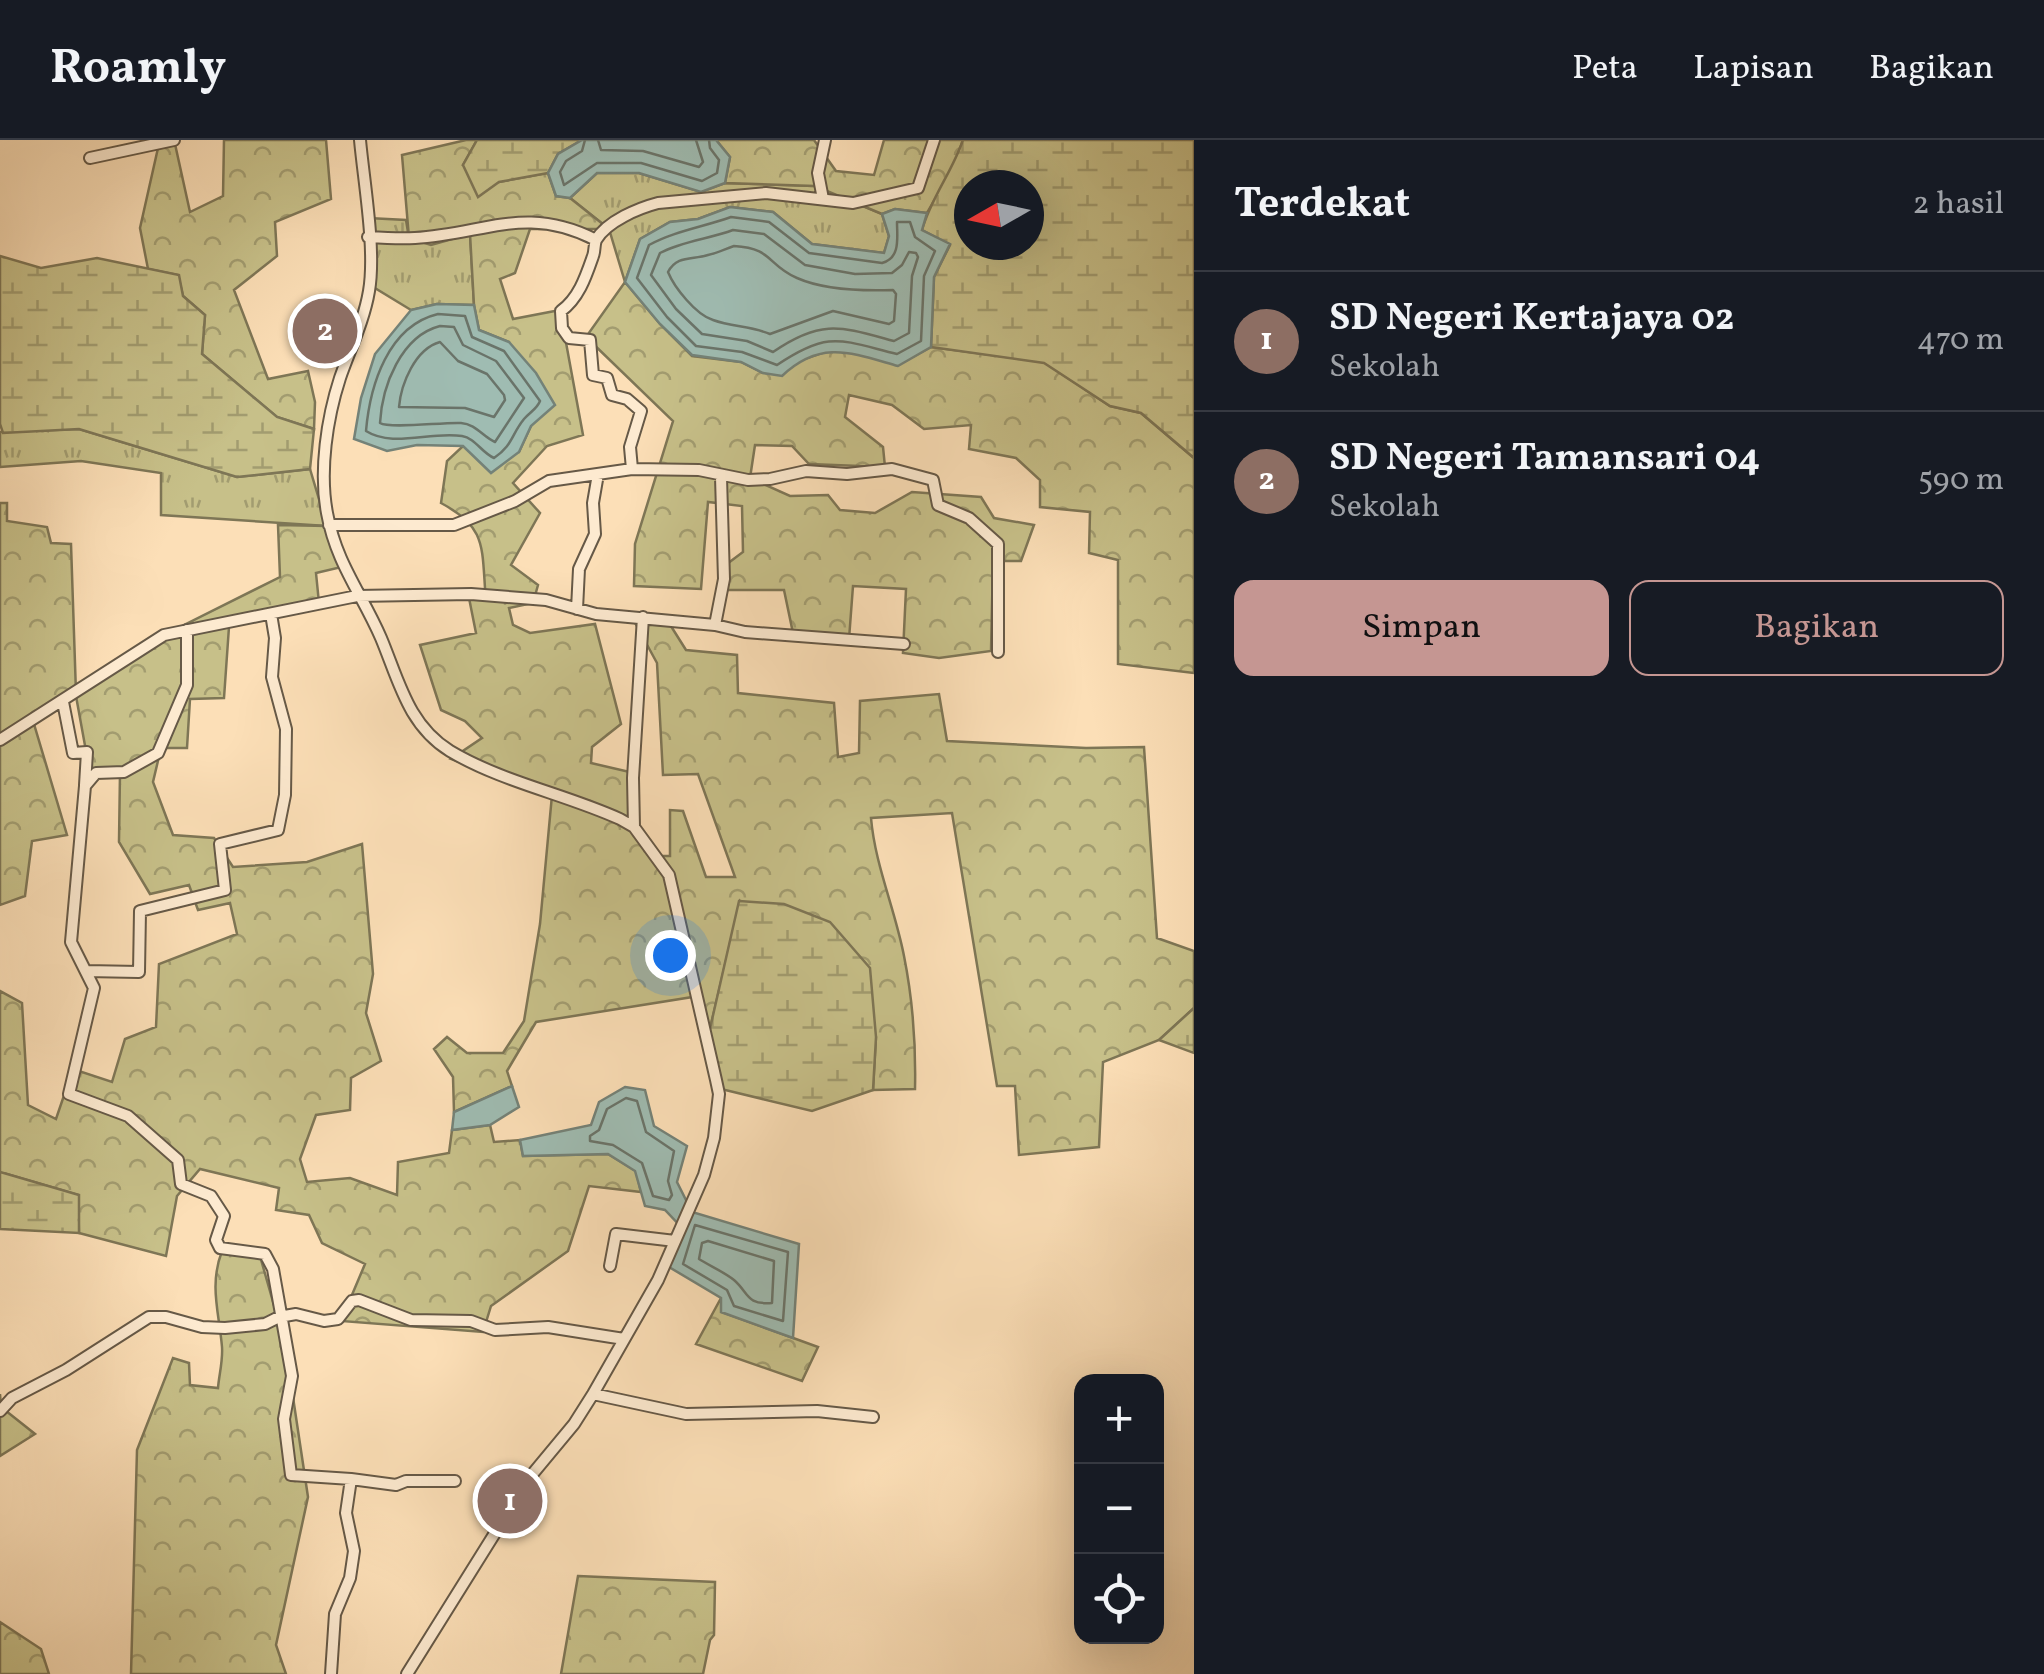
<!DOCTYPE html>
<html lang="id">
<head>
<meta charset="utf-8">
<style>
  body { margin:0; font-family:Vollkorn,serif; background:#242831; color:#f1f3f6 }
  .controls { position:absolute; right:30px; bottom:30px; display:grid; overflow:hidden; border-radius:20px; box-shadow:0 10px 40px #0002 }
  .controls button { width:90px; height:90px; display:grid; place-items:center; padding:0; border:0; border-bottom:2px solid #363941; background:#171b24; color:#f1f3f6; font:50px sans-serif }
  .compass { position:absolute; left:954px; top:30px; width:90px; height:90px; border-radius:50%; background:#171b24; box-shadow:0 10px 40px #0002; rotate:261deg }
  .you { position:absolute; left:670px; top:815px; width:35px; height:35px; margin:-25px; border:8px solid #fff; border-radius:50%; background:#1a73e8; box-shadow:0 0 0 15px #1a73e833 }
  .badge { display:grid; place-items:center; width:65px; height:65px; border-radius:50%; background:#c59692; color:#fff; font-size:32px; font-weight:700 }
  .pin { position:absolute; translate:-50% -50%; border:5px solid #fff; box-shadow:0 2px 10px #0006 }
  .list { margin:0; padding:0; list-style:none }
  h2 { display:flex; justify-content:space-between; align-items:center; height:130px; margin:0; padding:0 40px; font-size:42px }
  h2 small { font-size:32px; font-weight:400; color:#9ea1a6 }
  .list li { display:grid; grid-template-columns:65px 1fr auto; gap:30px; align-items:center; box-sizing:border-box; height:140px; padding:0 40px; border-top:2px solid #363941 }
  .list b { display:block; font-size:38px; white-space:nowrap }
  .list p { margin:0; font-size:32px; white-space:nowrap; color:#9ea1a6 }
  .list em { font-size:32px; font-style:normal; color:#9ea1a6 }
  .actions { display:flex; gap:20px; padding:30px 40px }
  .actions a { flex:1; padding:22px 0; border:2px solid #c59692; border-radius:20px; text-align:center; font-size:35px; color:#c59692 }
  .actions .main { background:#c59692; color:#111 }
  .icon { flex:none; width:55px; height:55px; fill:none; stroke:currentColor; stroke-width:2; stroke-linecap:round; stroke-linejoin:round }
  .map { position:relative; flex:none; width:1194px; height:1534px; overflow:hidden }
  header { display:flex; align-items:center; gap:60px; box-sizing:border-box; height:140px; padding:0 50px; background:#171b24; border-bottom:2px solid #363941 }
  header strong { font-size:48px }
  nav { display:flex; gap:55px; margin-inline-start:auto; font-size:35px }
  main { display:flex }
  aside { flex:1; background:#171b24 }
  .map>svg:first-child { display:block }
  .grass { fill:url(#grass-tufts); stroke:#7e7656; stroke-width:2.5 }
  .forest { fill:url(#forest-crowns); stroke:#7e7656; stroke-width:2.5 }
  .wetland { fill:url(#wetland-marsh); stroke:#7e7656; stroke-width:2.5; fill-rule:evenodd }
  .water { fill:#9fbcb2; stroke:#748278; stroke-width:2.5 }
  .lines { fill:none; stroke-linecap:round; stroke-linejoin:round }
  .shore { stroke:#6a746a; stroke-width:2.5 }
  .minor-casing { stroke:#665947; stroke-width:14 }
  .minor { stroke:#fdead0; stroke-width:10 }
</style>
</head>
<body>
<header>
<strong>Roamly</strong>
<nav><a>Peta</a><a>Lapisan</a><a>Bagikan</a></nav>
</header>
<main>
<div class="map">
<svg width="1194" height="1534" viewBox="0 0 1194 1534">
  <defs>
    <pattern id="grass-tufts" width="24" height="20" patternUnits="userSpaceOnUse" patternTransform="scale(2.5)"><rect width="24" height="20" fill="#c7c089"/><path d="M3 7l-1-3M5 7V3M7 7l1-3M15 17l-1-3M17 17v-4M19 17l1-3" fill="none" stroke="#a29c70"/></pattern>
    <pattern id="forest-crowns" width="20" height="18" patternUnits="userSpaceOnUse" patternTransform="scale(2.5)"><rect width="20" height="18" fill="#c7c089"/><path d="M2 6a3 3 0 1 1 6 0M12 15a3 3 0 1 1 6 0" fill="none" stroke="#a29c70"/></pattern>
    <pattern id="wetland-marsh" width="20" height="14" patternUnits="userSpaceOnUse" patternTransform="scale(2.5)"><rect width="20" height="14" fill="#c7c089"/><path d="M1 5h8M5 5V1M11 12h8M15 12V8" fill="none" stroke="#a29c70"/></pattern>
  </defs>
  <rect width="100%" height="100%" fill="#fcdfb7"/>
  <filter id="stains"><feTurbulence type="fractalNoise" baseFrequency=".002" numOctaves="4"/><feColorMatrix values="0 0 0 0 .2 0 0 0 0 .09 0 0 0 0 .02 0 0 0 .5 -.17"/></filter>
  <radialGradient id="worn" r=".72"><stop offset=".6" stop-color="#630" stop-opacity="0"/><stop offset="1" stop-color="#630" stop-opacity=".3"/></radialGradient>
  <!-- grass -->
  <path class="grass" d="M597,33H639L701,52L725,43L815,46L882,74L889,96L884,113L812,104L773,72L730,67L698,79L670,82L640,99L625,142L609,89L570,58Z
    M368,78L406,80L409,98L470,94L474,165L437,164L411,170L370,145Z
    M79,289L237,337L310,329L327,386L161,375V333L81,321L0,327V292Z"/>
  <!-- forest -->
  <path class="forest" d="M224,0H326L331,59L275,82L277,116L234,150L268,239L308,231L315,262L314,289L277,277L202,214L205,175L183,156L178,135L148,129L140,88L158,8L175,4L190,72L223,56Z
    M466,0H477L463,25L499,42L548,33L556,56L570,58L609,89H530L515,133L500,139L513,179L560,170L583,295L547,306L513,343L540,373L511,425L538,445L533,463L509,468L513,485L530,493L595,484L621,584L592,607L591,623L634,633L637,699L652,716H670V670L683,671L706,737H735L698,634L663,635L657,523L633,479L669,483L686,510L737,515L738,553L834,563L838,617L859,613L860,561L939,554L947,601L1086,608L1144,607L1157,798L1194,811V868L1159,900L1103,922L1099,1007L1019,1015L1015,946H997L952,673L871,678C875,725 895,769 904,816C913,861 916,903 915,949L873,950L876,897L740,761L709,893L699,856L536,882L507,931L512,946L454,972L453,937L434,909L447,897L467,913H503L524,881L540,784L552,655L451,619L482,598L465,581L441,570L420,505L476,493L468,453L485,448C482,403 484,386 441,363L447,321L463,306L519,312L531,286L509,202L479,190L474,165L470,94L431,105L409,98L402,15Z
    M716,0H814L836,31L874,35L884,0H963L952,30L927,73L895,69L882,74L815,46L725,43L730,17Z
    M625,142L660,184L692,216L741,222L763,233L837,208L898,225L931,207L1044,222L1110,266L1141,273L1194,318V533L1118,524V420L1089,413L1090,372L1040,367V340L1016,318L969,309L971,285L924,289L892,265L849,255L845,277L883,307L885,327L809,324L792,306L755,305L750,338L790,356L828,355L840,370L875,373L912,352L981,357L994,378L1034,385L1021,421H993L991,511L939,518L903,513L906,449L853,446L849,499L793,493L784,450H724L727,424L743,412L742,366L708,362L701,449L634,446L635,404L673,281L586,197Z
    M0,363H7V381L47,387L51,403L71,404L76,553L164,495L280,437L278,385L327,386L346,426L316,433L319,463L229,487L224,558L190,559L187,608H161L153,642L173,695L214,698L233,727L307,722L362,704L373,834L366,873L381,921L351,938L350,970L316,975L300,1019L307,1042L350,1038L397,1055L398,1022L449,1013L452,990L490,985L494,1002L520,1000L523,1016L608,1014L636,1031L641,1052L589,1046L568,1111L491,1166L483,1192L341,1181L365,1124L322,1103L309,1075L276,1070L279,1048L200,1029L177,1056L166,1116L79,1093L78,1055L0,1032V851L22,863L28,965L56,979L73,929L112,942L125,899L156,887L159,824L237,794L230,763L198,770L189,745L150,754L119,702L120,633H90L76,556L34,584L67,695L32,701L25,756L0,765Z
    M258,1109L285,1204L308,1357L276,1505L286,1534H131L137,1310L173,1218L189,1223L190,1245L218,1248C219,1235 223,1221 222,1207C219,1172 209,1145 222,1111Z
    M721,1158L722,1172L818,1207L802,1241L696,1204Z
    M0,1254L1,1267L35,1294L0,1316Z
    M578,1436L715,1442L714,1495L710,1500L703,1534H561Z
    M0,1482L41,1509L49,1534H0Z"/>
  <!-- wetland -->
  <path class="wetland" d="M477,0H582L558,14L548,33L499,42L478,57L463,25Z
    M963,0H1194V318L1141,273L1110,266L1044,223L931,207L934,137L950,105L922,90C931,58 952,32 963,0ZM969,45H1029V105H969Z
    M0,116L41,128L97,118L179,135L183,156L205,175L202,214L277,277L314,289L310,329L237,337L79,289L3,293L0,284Z
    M739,761L784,764L830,782L870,828L876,897L873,950L812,971L721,949L709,893Z
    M1194,868V913L1159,900Z
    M0,1032L79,1055V1093L0,1089Z"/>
  <!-- water -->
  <path class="water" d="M582,0H716L730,17L725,43L701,52L639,33H597L570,58L556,56L548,33L558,14Z
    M730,67L773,72L812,104L884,113L889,96L882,74L895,69L927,73L922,90L950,104L934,137L931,207L898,226C852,213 821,199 782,236L763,233L741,222L692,215L660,184L625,142L640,99L670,82L698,79Z
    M437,164L474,165L479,190L509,202L536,233L555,265L531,286L519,312L491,333L463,306L417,305L387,311L354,299L361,258L375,214L411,170Z
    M512,946L519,967L490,985L452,990L454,972Z
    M625,947L645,950L654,986L687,1006L677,1042L692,1072L799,1104L793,1198L721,1172V1158L669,1127L683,1089L665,1070L645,1066L635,1031L608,1014L523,1016L520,1000L591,985L599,962Z"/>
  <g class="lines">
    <!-- shore -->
    <path class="shore" d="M585,0L582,11L566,21L560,32L564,45L597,23H641L702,41L717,33L719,20L710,8L709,0
      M598,0L601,10L643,11L699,27L703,22L696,0
      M731,77L769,82L809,113L882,123C901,118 897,97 897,82H910L915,97L935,111L924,136L921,201L897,214C840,200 829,190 777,225L742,212L696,206L667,177L637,138L649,105C675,91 703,87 731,77Z
      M733,90L764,94L805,125L855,134L892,133L902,125L909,112L916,113L918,117L912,136L909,193L894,201C842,187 822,178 773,212L747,201L702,194L676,169L651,135L660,113C682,101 709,99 733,90Z
      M734,106C773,108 767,125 797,138C824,150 864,151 893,150L896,154L894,181L889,184L833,171L770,194C751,186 732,187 713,180C696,175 674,147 668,132C677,115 692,120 708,115C717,113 725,109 734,106Z
      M438,174L465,176L472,197L504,211L540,261C537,269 530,272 524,279C511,295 513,305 494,318C482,313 475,298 462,296C430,291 393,308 366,291C370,245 388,186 438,174Z
      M440,186L454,187L463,205L496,221L524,258L495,302C483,297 476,284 461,283C443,282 390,289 380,283C382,246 401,196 440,186Z
      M440,202L458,221L487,234L504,255L505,260L494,277L465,268L399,267C401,244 415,209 440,202Z
      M626,958L637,961L646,992L674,1011L668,1041L672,1055L669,1060L653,1056L642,1023L613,1005L590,1001V996L599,990L607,969Z
      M695,1085L788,1112L783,1181L734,1166L727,1150L683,1124Z
      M708,1101L774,1121L772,1163C746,1165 749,1153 734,1140C724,1132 710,1126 699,1119L702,1103Z"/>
    <defs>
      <path id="minor" d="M360,0C364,43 376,110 369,151C364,181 350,209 340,238C327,278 319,331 327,373C336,423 362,454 381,498C399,541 408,585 450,611C502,642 565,654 620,679L634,687L669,735L716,940L719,954L714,998L704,1035L658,1140L593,1254L574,1284L530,1337L407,1534
        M90,18L174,0
        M823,59L818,33L825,0
        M368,97C384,98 400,99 415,98C485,94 526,64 596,100
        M632,329L630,307L641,271L627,259L612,255L607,238L593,235L590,200L569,198L562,188L561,171C579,158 586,136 593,116C595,111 594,105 596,100C607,81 639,68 658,63L766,53L853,63L918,48L934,0
        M329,385H454L515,361L549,341L632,329L699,330L748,340L770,339L806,331L847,334L892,329L933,340L938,365L969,378L998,404V512
        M577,469L579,429L595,394L593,363L598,334
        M715,485L724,439L721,337
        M187,490V545L158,613L124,632L96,633L85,646L71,802L94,848L69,954L128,976L178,1020L181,1044L211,1056L224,1076L216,1100L220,1108L265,1114L273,1129L292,1236L284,1279L291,1335L351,1339L346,1373L354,1411L350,1438L335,1474L331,1534
        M63,562L73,613L87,612L85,645
        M0,600L164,495L357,456L471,454L546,460L596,474L715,485L745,492L904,504
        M634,687L633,638L643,477
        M86,831L139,832L140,771L225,750L220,704L278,690L285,655L286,589L272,537L275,498L271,474
        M610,1126L616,1094L675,1101
        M593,1254L686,1274L817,1271L873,1277
        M0,1271L12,1258L66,1230L149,1177H166L202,1187L225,1188L265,1184L279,1177L296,1174L324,1181L338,1179L352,1161L359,1160L411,1180L471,1181L495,1190L548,1187L624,1199
        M351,1339L396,1345L406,1341H455"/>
    </defs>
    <!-- minor casing -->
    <use href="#minor" class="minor-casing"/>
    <!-- minor -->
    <use href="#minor" class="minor"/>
  </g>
  <rect width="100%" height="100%" filter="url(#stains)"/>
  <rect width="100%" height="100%" fill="url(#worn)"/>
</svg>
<div class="controls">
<button>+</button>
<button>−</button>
<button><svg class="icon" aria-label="locate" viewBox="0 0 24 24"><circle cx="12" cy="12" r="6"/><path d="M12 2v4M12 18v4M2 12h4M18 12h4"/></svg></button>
</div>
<svg class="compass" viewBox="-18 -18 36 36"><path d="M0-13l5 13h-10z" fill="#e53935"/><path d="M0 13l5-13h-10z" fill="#9ea1a6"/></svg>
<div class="you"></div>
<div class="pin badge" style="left:510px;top:1361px;background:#8d6e63">1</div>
<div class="pin badge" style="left:325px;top:191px;background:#8d6e63">2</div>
</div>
<aside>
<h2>Terdekat<small>2 hasil</small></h2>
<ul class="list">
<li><span class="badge" style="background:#8d6e63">1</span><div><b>SD Negeri Kertajaya 02</b><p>Sekolah</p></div><em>470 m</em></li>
<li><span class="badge" style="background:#8d6e63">2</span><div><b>SD Negeri Tamansari 04</b><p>Sekolah</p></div><em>590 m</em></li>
</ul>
<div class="actions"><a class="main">Simpan</a><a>Bagikan</a></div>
</aside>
</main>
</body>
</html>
